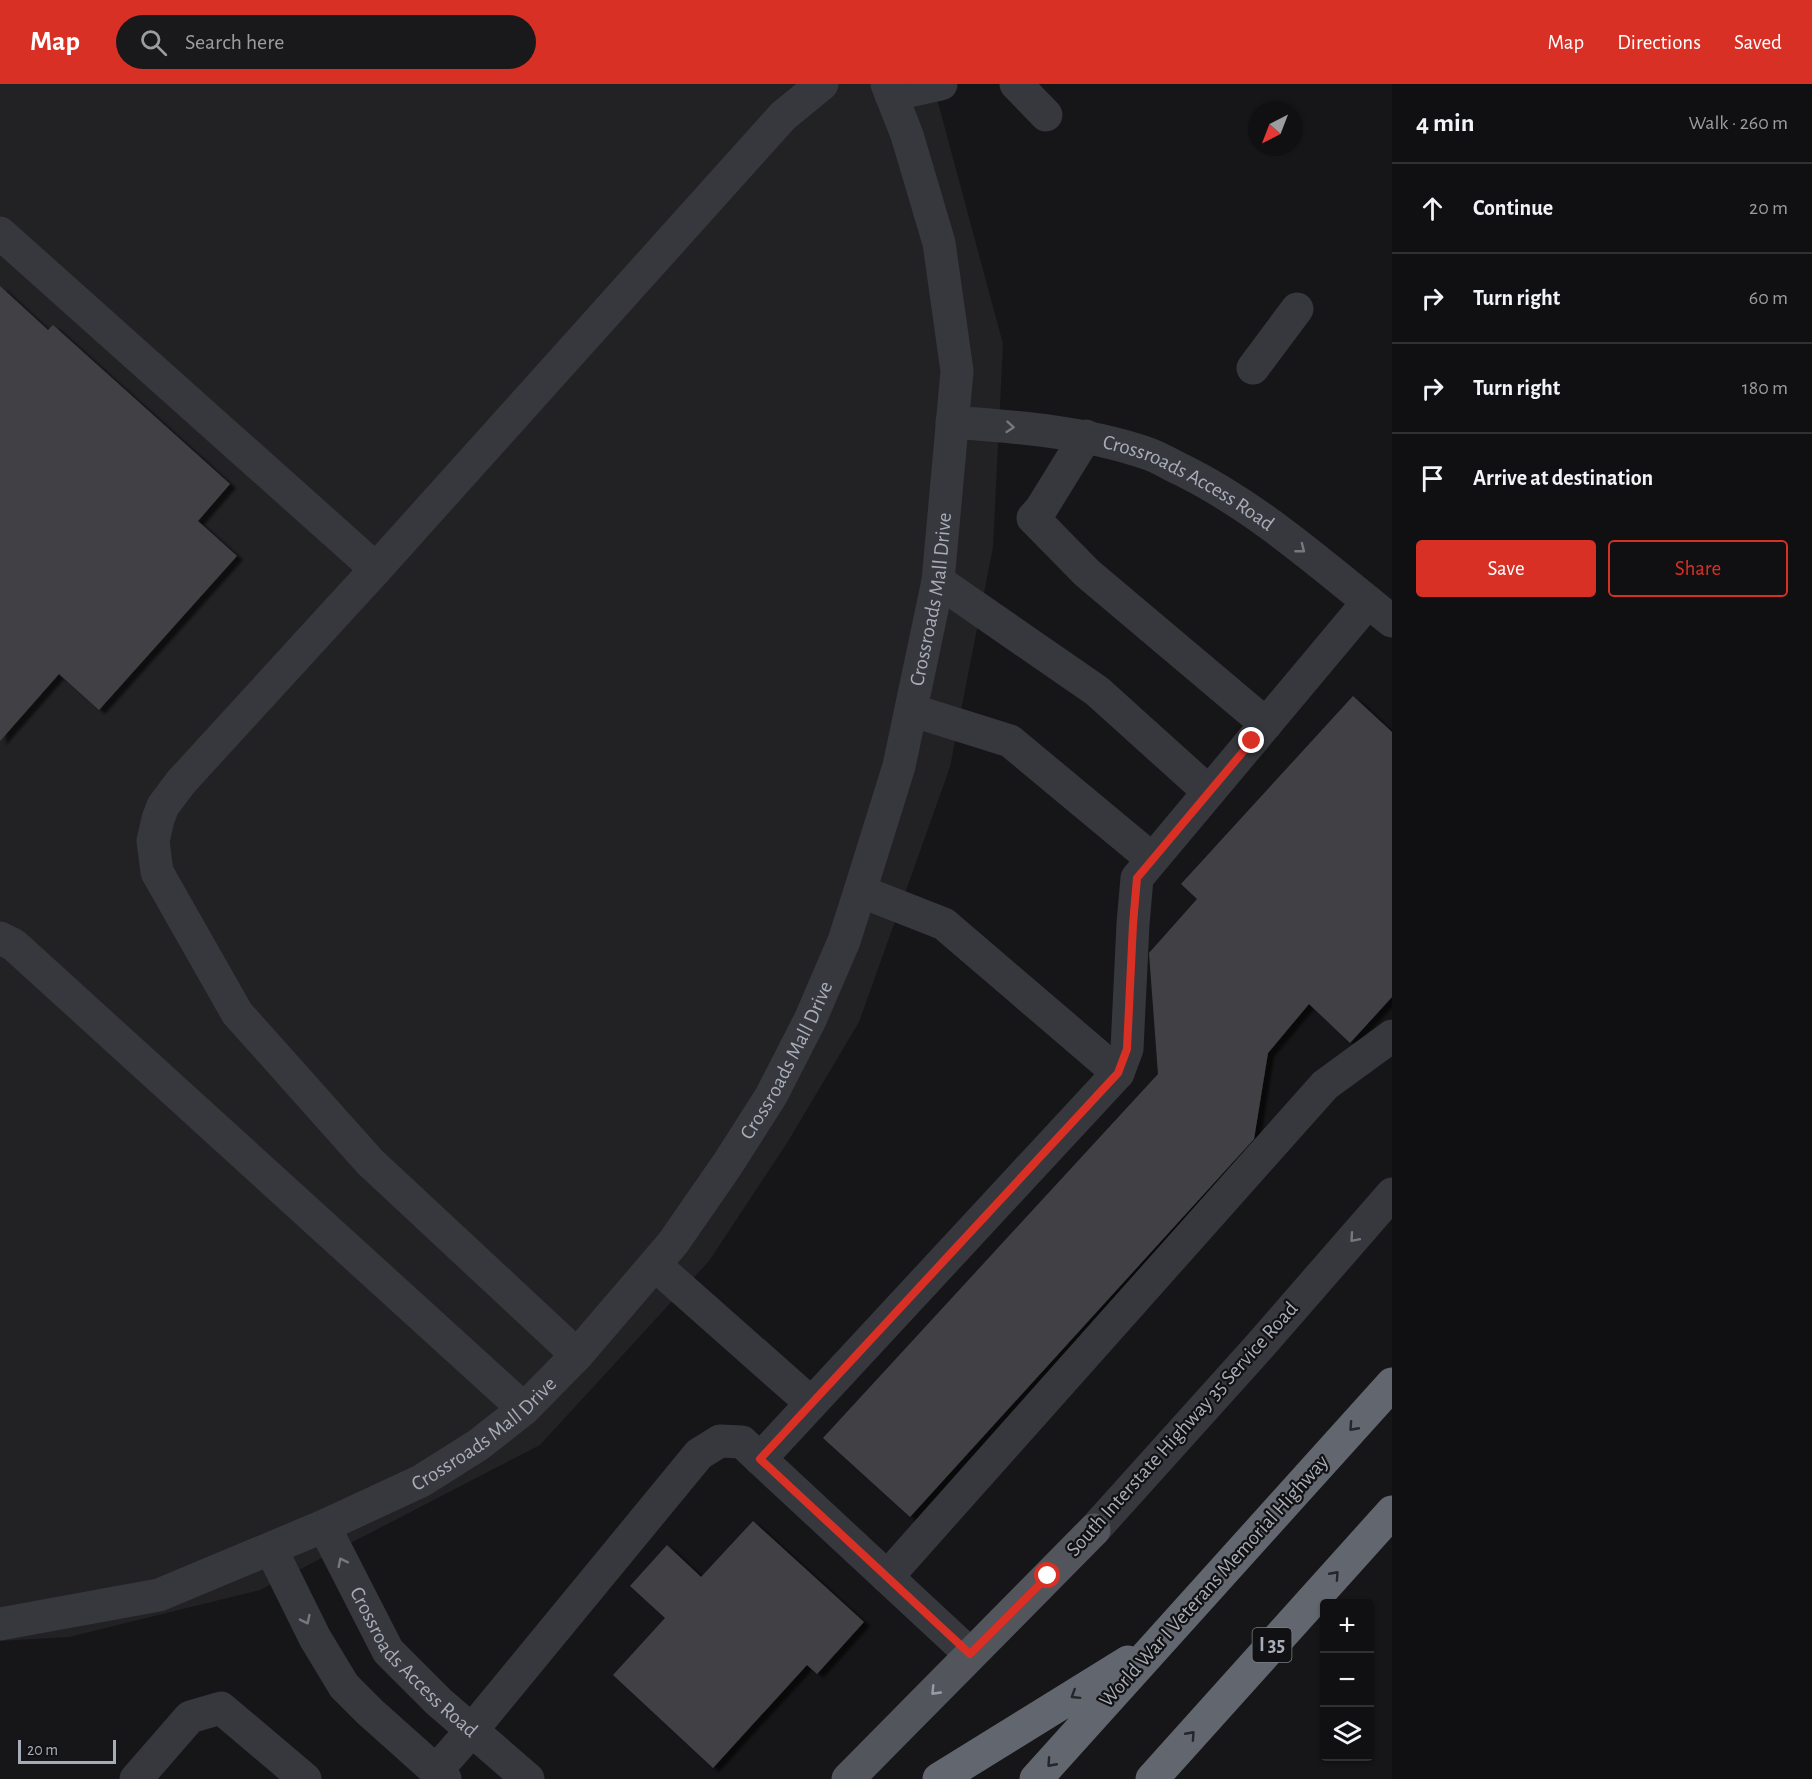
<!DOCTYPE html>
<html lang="en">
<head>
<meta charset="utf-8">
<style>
  body { margin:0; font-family:"Alegreya Sans",sans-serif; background:#19191b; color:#f1f3f6 }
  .controls { position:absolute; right:18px; bottom:18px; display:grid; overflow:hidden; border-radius:6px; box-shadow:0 2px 4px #0004 }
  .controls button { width:54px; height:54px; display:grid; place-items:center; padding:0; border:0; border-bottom:2px solid #303032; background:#101012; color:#f1f3f6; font:30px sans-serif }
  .compass { position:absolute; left:1248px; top:18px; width:54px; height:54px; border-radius:50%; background:#101012; box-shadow:0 2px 4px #0004; rotate:222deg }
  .scale { position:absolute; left:18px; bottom:15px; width:98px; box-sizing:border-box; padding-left:6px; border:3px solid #a7adb8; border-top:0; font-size:16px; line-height:21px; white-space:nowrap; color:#a7adb8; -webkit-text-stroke:4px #111113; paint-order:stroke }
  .stop { position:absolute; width:18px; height:18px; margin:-14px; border:4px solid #d93025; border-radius:50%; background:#fff }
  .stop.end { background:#d93025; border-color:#fff; box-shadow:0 2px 6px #0008 }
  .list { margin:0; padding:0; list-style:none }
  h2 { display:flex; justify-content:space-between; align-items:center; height:78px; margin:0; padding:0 24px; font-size:26px }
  h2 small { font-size:20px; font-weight:400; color:#9c9d9f }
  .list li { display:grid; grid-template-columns:39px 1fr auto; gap:18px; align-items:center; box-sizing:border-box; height:90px; padding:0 24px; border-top:2px solid #303032 }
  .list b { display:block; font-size:22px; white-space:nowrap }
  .list em { font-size:20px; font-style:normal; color:#9c9d9f }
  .actions { display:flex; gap:12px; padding:18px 24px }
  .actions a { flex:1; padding:14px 0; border:2px solid #d93025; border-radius:6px; text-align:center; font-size:21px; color:#d93025 }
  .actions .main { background:#d93025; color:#fff }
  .icon { flex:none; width:33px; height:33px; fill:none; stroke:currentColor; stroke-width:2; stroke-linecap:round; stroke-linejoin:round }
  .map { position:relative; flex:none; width:1392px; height:1695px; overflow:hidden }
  header { display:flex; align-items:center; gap:36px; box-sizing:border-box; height:84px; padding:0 30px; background:#d93025; color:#fff }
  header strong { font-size:28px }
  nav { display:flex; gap:33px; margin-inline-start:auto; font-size:21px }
  .search { width:420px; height:54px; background:#19191b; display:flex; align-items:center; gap:15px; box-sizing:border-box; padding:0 21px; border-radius:33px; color:#9c9d9f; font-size:22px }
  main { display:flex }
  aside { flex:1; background:#101012 }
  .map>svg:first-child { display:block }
  .built { fill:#222225 }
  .building { fill:#404145; filter:url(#shadow) }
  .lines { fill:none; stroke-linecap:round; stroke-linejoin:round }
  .minor { stroke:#37383d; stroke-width:33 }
  .major { stroke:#52555c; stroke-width:33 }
  .highway { stroke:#62666e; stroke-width:33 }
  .oneway { stroke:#757881 }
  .oneway2 { stroke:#25262a }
  .oneway3 { stroke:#969ba6 }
  .route { stroke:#d93025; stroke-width:8 }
  .labels { text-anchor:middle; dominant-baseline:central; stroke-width:4.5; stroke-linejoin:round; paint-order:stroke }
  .shield { fill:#111113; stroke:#7a7e86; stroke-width:1.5 }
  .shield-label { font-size:20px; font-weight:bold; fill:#a7adb8 }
  .street-label { font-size:21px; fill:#a7adb8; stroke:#111113 }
</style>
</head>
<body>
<header>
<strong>Map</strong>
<div class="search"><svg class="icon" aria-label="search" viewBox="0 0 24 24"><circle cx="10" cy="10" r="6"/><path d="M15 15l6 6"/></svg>Search here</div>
<nav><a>Map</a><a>Directions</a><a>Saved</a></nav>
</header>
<main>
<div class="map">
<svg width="1392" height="1695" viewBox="0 0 1392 1695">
  <defs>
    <filter id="shadow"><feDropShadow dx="6" dy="4" stdDeviation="1.5" flood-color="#0009"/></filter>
  </defs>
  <rect width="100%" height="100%" fill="#161618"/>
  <!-- built -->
  <path class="built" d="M0,0H933L1003,260L993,463L950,683L859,938L787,1059L709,1177L540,1361L260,1506L69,1553L0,1557Z"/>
  <!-- building -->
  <path class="building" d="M0,202L48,246L53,241L230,400L198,437L237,472L99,626L59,590L0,657Z
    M1353,612L1392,648V913L1350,959L1309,920L1268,969L1254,1055L910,1433L823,1354L1158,990L1149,869L1197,815L1181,800Z
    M753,1437L864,1538L817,1590L807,1581L713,1684L613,1591L665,1534L630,1502L667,1461L701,1493Z"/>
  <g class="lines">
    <!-- minor -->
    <g class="minor">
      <path d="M1016,0L1046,31"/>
      <path d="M891,11L941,0"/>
      <path d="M0,149L376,485"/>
      <path d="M1253,284L1297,225"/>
      <path id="s1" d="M952,338C1019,343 1086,348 1149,370C1160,374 1171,381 1182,386C1259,424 1325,484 1392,537"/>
      <path d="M1086,352L1041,425L1033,434L1087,489L1266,640"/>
      <path d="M938,497L1097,607L1209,708"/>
      <path d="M911,626L1010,657L1152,775"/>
      <path d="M860,807L944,840L1118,989"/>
      <path d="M0,854L14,861L524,1325"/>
      <path d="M655,1181L811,1319"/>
      <path d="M577,1271L370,1078L237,929L157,788L153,757L158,735L163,722L181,698L376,485L783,32L822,0"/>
      <path d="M760,1375L1118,989L1127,965L1133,840L1137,794L1368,518"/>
      <path id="s2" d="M324,1442L388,1567L439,1618L528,1695"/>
      <path d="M1094,1446L1257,1265L1392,1110"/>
      <path d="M271,1465L315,1554L344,1602L370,1628L445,1695"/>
      <path d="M887,1493L1325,1001L1392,952"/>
      <path id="s3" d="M0,1540L159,1511L324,1442L421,1397L478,1361L524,1325L577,1271L673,1159L727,1081L771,1012L810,936L844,857L860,807L899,682L938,497L957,287L939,159L907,51L887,0"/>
      <path d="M436,1687L472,1646L699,1370L720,1357L742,1358L970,1570"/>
      <path d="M136,1695L190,1633L221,1624L305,1695"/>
    </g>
    <!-- major -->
    <path class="major" d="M848,1695L1094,1446"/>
    <!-- highway -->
    <path class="highway" d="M939,1695L1128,1578
      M1036,1695L1392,1300
      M1152,1695L1392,1428"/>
  </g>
  <!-- one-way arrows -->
  <defs><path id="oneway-chevron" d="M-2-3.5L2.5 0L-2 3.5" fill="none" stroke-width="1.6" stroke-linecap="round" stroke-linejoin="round" transform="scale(1.5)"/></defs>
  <g class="oneway">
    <use href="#oneway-chevron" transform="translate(1010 343) rotate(5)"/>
    <use href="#oneway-chevron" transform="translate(1301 465) rotate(38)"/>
    <use href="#oneway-chevron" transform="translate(1354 1154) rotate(131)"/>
    <use href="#oneway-chevron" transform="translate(342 1478) rotate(-117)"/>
    <use href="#oneway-chevron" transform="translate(306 1536) rotate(64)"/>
  </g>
  <g class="oneway2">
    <use href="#oneway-chevron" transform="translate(1353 1343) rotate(132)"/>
    <use href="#oneway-chevron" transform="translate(1335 1491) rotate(-48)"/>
    <use href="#oneway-chevron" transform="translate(1075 1611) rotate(148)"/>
    <use href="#oneway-chevron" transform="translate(1191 1651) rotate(-48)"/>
    <use href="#oneway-chevron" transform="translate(1051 1679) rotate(132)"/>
  </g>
  <use class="oneway3" href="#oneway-chevron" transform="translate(935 1607) rotate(134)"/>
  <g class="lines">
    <!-- route -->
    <path class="route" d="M1048,1492L970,1570L760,1375L1118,989L1127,965L1133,840L1137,794L1252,657"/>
  </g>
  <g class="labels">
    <!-- shield labels -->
    <rect class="shield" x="1252.5" y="1544" width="39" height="34" rx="4.5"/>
    <g class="shield-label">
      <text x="1272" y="1561">I 35</text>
    </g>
    <!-- street labels -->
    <g class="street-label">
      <text stroke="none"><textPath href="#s1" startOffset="248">Crossroads Access Road</textPath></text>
      <text stroke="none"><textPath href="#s3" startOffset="1498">Crossroads Mall Drive</textPath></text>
      <text stroke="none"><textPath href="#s3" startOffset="1012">Crossroads Mall Drive</textPath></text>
      <text transform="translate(1182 1345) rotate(-48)">South Interstate Highway 35 Service Road</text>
      <text stroke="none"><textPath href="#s3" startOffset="526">Crossroads Mall Drive</textPath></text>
      <text transform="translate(1214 1497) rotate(-48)">World War I Veterans Memorial Highway</text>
      <text stroke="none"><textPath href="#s2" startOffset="165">Crossroads Access Road</textPath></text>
    </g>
  </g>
</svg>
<div class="controls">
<button>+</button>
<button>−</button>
<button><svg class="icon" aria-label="layers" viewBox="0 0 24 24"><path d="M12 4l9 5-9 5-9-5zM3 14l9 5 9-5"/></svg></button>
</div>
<svg class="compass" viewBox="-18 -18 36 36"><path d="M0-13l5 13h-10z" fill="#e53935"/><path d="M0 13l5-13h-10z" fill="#9c9d9f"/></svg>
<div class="scale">20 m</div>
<div class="stop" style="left:1048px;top:1492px"></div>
<div class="stop end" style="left:1252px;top:657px"></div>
</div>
<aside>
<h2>4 min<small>Walk · 260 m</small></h2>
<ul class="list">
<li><svg class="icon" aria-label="ahead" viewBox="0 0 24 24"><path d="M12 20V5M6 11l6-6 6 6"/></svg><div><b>Continue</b></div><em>20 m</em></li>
<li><svg class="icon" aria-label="right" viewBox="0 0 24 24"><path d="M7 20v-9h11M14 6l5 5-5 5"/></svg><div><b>Turn right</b></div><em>60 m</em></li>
<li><svg class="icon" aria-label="right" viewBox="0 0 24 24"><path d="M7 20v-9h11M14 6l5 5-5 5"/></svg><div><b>Turn right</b></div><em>180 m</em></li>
<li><svg class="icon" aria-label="arrive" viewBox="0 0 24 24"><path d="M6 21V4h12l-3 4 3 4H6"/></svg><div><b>Arrive at destination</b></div></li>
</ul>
<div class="actions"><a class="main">Save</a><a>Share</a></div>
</aside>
</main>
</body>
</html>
